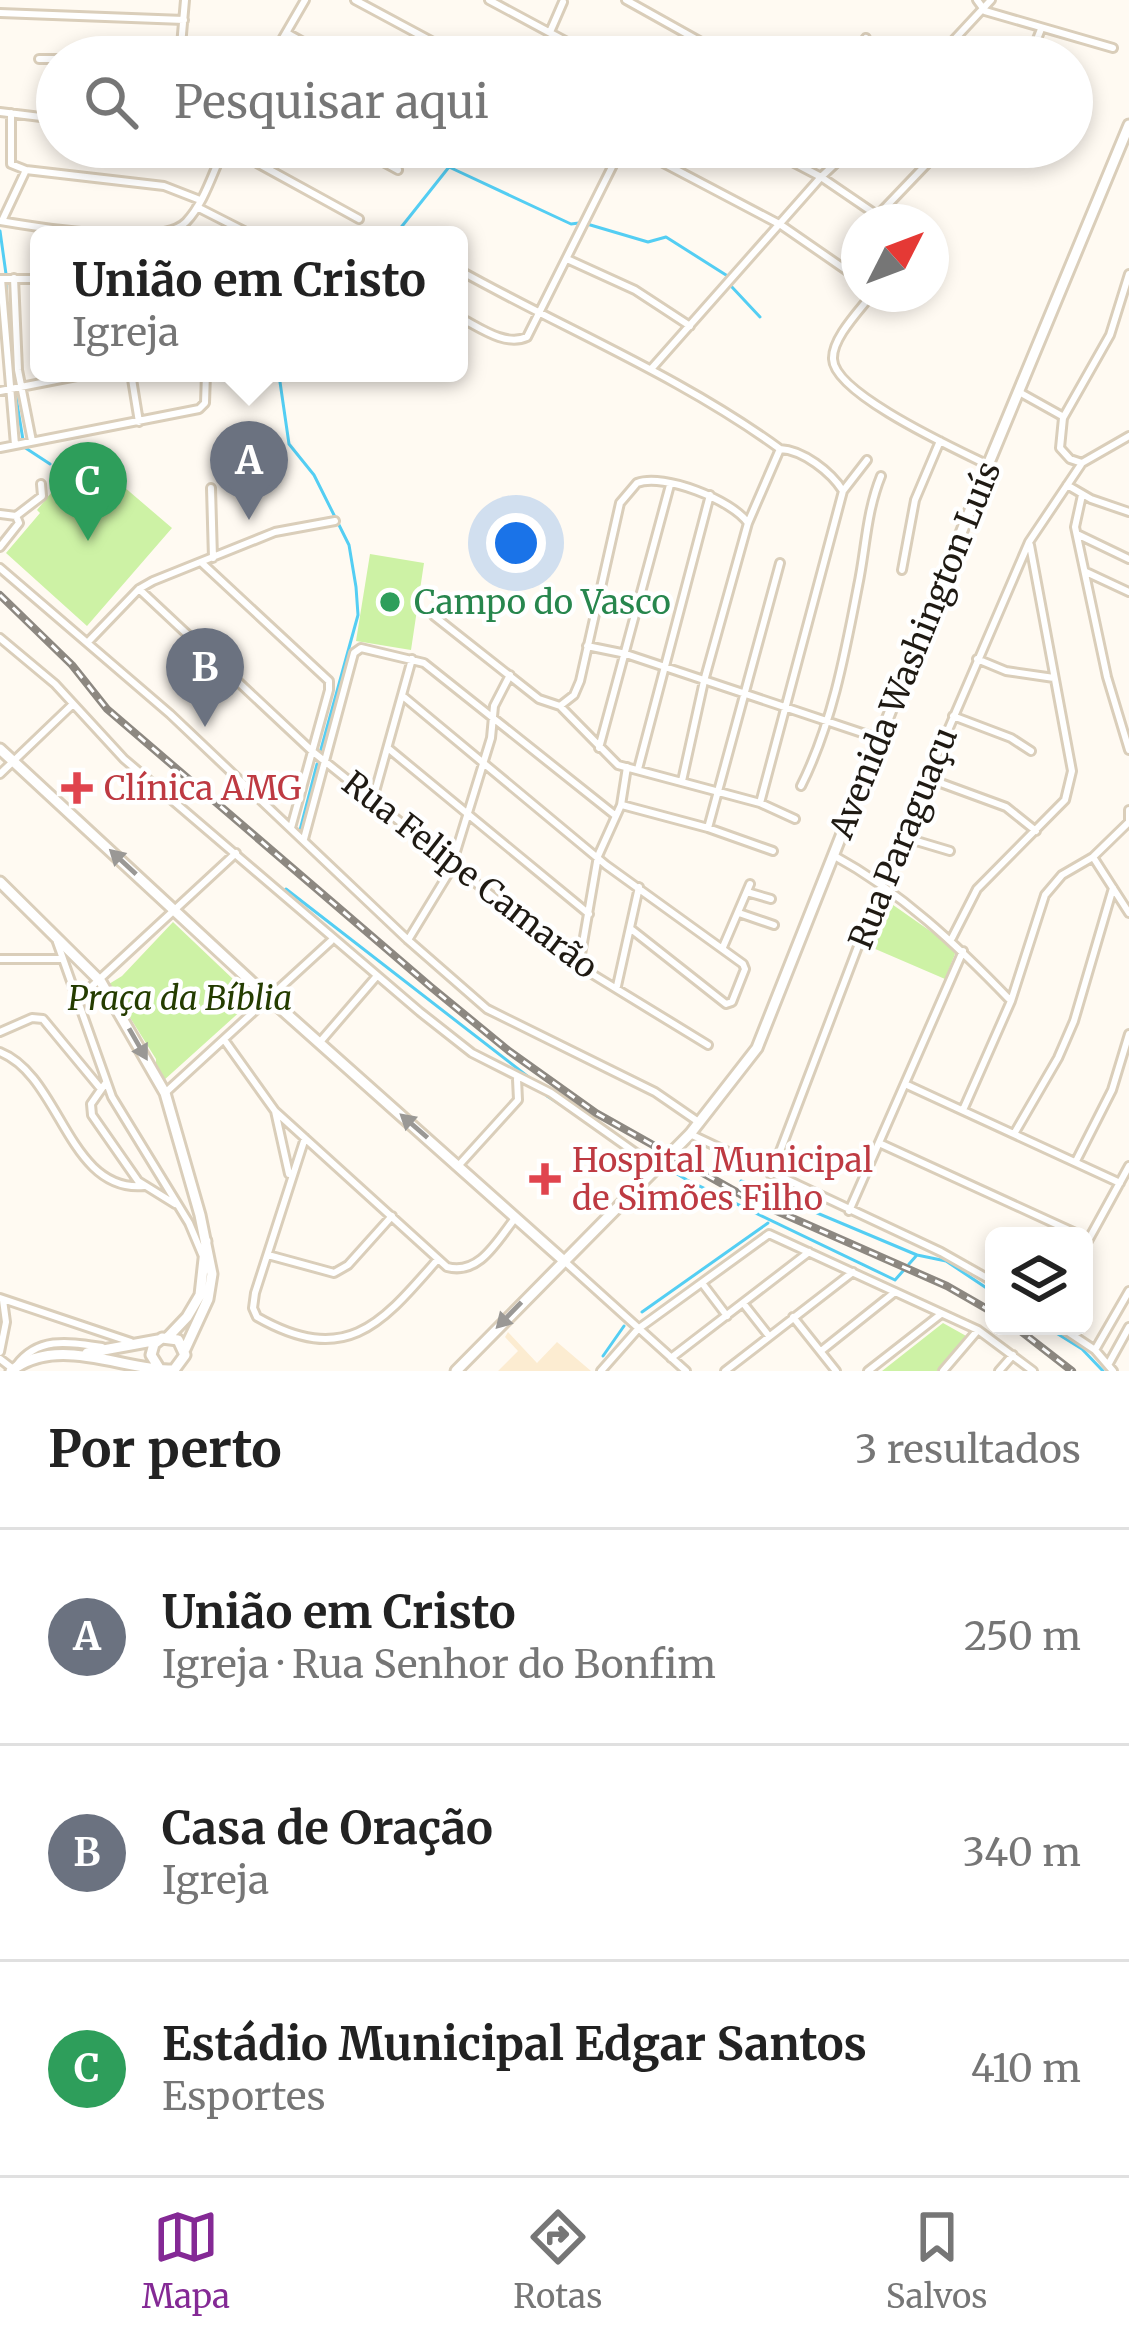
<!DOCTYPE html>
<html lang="pt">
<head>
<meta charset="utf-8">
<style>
  body { margin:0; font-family:Merriweather,serif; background:#f2f2f2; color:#222 }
  .controls { position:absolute; right:36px; bottom:36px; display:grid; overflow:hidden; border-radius:18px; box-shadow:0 6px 18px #0003 }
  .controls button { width:108px; height:108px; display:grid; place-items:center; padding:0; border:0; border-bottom:3px solid #e0e0e0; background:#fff; color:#222; font:60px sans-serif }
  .compass { position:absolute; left:841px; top:204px; width:108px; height:108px; border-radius:50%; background:#fff; box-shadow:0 6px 18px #0003; rotate:48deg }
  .you { position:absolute; left:516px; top:543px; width:42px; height:42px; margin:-30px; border:9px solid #fff; border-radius:50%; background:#1a73e8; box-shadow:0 0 0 18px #1a73e833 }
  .badge { display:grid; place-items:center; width:78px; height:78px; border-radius:50%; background:#842995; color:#fff; font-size:39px; font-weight:700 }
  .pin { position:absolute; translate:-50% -99px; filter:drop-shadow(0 3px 6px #0008) }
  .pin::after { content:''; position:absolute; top:63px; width:42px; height:36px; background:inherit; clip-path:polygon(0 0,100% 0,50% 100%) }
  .popup { position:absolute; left:30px; top:226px; width:438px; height:156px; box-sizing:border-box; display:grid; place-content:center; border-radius:18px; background:#fff; filter:drop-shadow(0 3px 9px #0005); font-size:39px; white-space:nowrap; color:#767676 }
  .popup b { font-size:45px; color:#222 }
  .popup::after { content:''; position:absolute; left:50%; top:100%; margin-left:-24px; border:24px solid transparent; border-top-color:#fff }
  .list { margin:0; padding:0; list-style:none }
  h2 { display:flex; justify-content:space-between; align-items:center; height:156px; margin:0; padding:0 48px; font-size:51px }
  h2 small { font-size:39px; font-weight:400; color:#767676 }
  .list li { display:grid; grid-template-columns:78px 1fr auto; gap:36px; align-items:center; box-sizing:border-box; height:216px; padding:0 48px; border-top:3px solid #e0e0e0 }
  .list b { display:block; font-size:45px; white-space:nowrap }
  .list p { margin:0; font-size:39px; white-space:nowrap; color:#767676 }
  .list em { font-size:39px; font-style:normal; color:#767676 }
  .icon { flex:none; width:66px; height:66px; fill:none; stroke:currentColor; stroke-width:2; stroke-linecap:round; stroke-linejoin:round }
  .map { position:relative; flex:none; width:1129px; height:1371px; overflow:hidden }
  .search { position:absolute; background:#fff; box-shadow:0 6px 18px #0003; left:36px; right:36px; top:36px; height:132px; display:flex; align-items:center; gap:30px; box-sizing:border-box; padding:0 42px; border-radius:66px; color:#767676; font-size:45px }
  .sheet { height:804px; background:#fff }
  nav { display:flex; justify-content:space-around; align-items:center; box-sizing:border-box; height:168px; border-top:3px solid #e0e0e0; background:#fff; font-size:33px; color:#767676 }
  nav a { display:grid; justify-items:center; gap:6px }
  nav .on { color:#842995 }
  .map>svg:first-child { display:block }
  .built { fill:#fcecd1 }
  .green { fill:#cdf2a5 }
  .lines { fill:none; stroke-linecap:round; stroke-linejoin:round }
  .stream { stroke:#54cef3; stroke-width:3 }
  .minor-casing { stroke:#daceba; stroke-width:12 }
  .major-casing { stroke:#daceba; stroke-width:15 }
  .minor { stroke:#fff; stroke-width:6 }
  .major { stroke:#fff; stroke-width:9 }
  .rail-casing { stroke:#8d8881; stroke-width:8 }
  .rail { stroke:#fff; stroke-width:3; stroke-dasharray:9; stroke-linecap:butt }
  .oneway { fill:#9a9895 }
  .leisure-dot { fill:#2e9e5b; stroke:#fff; stroke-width:4.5 }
  .health-dot { fill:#e0444e; stroke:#fff; stroke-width:4.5 }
  .labels { text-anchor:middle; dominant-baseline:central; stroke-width:9; stroke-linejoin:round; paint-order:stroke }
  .leisure-label { font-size:33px; fill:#27864d; stroke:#fff; text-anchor:start }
  .street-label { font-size:33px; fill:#1f1a13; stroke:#fff }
  .health-label { font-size:33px; fill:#be3a42; stroke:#fff; text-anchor:start }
  .park-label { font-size:33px; font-style:italic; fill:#243c00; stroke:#fff }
</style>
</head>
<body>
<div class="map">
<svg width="1129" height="1371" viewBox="0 0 1129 1371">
  <rect width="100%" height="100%" fill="#fffaf2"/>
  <!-- built -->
  <path class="built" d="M508,1332L537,1363L557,1342L591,1371H498L518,1351L505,1337Z"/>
  <!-- green -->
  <path class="green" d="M89,457L172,528L87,626L6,553L40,513L37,510L51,493L56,496Z
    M370,554L424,563L411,650L356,641Z
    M886,900L953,947L955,954L945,979L866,945Z
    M173,922L254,999L163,1081L156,1072V1059L109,984L122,976Z
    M943,1323L968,1337L937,1371H882Z"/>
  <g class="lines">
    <!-- stream -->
    <path class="stream" d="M587,224L648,242L666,237L726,275
      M0,231L6,274
      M395,235L449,167L571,224L579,223
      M6,282L7,318
      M731,286L760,317
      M11,357L14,385
      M286,373L280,382L289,444L314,475L349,545L356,587L358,615L320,753
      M15,391L23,440
      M24,447L50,464
      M300,830L317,764
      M286,889L531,1079
      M547,1096L571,1111
      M636,1149L687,1180L895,1280L903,1271
      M741,1181L917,1255
      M909,1264L917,1255L946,1261L994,1293
      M642,1312L768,1223
      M1045,1326L1082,1349L1103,1371
      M603,1356L624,1326"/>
    <defs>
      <path id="minor" d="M355,0L461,57
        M489,0L595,57
        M626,0L728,57
        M977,0L985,11L1113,48
        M0,13L184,20
        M550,32L563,2
        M287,33L330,57
        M180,57L185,0
        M272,57L305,0
        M853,57L866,38
        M938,57L991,0
        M1030,57L1041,29
        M39,59H57
        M0,112L57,119
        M11,113V164L26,170
        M198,147L220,158
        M228,147L359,219
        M356,147L398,170
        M633,147L781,225L859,279
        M764,147L821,177L887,222
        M197,207L252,235
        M879,214L943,147
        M0,221C35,227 161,248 186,222C205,202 213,171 225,147
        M2,221L26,170L164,186L200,200
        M567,259L635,290L690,326
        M459,270C566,330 680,376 780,449C803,450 831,472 843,491
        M14,278L18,370L32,441
        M1,279L15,445
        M1,279H39
        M872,294C860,310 832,338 833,359C834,394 958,450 988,465
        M459,317C479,327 505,347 527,337L622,147
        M652,368L821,177L853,147
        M131,373L139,422
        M0,391L92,373
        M1019,392L1062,416
        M0,448L199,409L205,403L206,373
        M1082,463L1070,459L1060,448L1063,418L1110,335L1129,274
        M1067,485L1091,499L1129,512
        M211,488L213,558
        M1082,495L1075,527L1107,677L1129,750
        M0,514L16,516
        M16,516L42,496L41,484
        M1079,535L1129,559
        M0,547L19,523L16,516
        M202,563L329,681V690L291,828
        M0,568L170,714L408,940L487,1009L655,1092L700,1123
        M902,570L915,500L940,441
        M1086,572L1129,592
        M139,589L312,751L579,966L708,1045
        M434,616L539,699L560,706L618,765L760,803L795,819
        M0,638L55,684L124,759L420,1012L472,1053L551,1093L657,1168
        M88,642L139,589L153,581L275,532L335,521
        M587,646L626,654L880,739
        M977,659L1006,671L1054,678
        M404,697L606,865L743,964L745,969L732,1002L726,1004L631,929
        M560,706L574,695L580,681L620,503L637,483C664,473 732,500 748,523
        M953,716L1011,738L1031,751
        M599,748L670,485
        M389,749L589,914
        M638,769L710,495
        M0,774L73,704
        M927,778L1006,807L1036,831
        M682,781L704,681L748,523L780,449
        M801,786C832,724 845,654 858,586C866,548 866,513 881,476
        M373,799L412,659
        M760,803L843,491L867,460
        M622,805L708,828L773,851
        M708,828L780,563
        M903,837L950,851
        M304,839L354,653L361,648L424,663L616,816
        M833,855C901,892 957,945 1010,1000
        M1093,857L1129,913
        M747,892L771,899
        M739,913L774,925
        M952,938L977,889L1065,800L1072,771L1030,545
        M408,940L450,871L491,738L494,706L510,675
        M57,942L112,1097L189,1223L202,1254
        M723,947L750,884
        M0,959H63
        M579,966L598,856L621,805L627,767
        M617,986L639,887
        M77,1000L236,853
        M0,1032L32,1018L43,1019L101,1089
        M225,1041L275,1111L447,1267C480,1276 498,1239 516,1217
        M320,1042L376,977
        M0,1052C61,1076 68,1193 144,1186
        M105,1084L91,1104L92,1115L138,1181L175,1204
        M905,1084L1120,1183
        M165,1093L331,941
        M963,1110L1011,1001L1045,895L1062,875L1093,857L1129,822V810
        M275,1111L289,1174
        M690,1134L941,1252L994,1282
        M1014,1134L1058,1058L1074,1021L1113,888
        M305,1138L255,1293L253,1308L257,1317C347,1368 382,1323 438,1259
        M879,1143L1082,1236
        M1076,1161L1112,1090L1129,1034
        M459,1165L518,1100L517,1079
        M771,1175L881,886L1029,542L1082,463L1129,436
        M849,1211L963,951
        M1084,1248L1129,1166
        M268,1255L334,1273L348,1265L392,1216
        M563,1260L686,1371
        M702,1283L727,1316
        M0,1298L131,1342
        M743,1303L769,1336
        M793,1317L836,1371
        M1059,1326L1095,1350L1113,1371
        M1095,1350L1129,1291
        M821,1351L895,1292
        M0,1352L6,1322L3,1300
        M671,1358L809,1252
        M0,1359L13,1369
        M1108,1365L1129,1327
        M16,1366C38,1336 69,1342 102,1347
        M601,1371L638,1329L769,1234L978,1330L1033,1371
        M725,1371L853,1272
        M868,1371L941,1314
        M943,1371L978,1330
        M999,1371L1013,1355"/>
      <path id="major" d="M0,749L270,999L563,1260
        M0,882L101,982L165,1093L200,1215L212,1274L208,1299L185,1349
        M168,1337L187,1317L200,1295L206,1241
        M87,1353L158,1340
        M11,1371C58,1334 124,1371 174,1370L185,1355L178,1340L162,1338L154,1344L151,1355L159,1368
        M456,1371L690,1134L757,1048L988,465L1129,125"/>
    </defs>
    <!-- minor casing -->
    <use href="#minor" class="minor-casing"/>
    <!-- major casing -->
    <use href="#major" class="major-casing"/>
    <!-- minor -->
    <use href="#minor" class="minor"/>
    <!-- major -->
    <use href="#major" class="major"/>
    <defs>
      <path id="rail" d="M0,595L72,665L107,709L431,987L509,1051L596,1113L749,1199L947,1286L994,1313
        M1014,1326L1072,1371"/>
    </defs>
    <!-- rail casing -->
    <use href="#rail" class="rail-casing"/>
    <!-- rail -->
    <use href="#rail" class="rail"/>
  </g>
  <!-- one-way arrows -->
  <defs><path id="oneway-solid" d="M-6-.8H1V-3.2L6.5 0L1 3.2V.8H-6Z" transform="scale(3)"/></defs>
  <g class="oneway">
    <use href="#oneway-solid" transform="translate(123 862) rotate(-137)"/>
    <use href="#oneway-solid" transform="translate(138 1044) rotate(60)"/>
    <use href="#oneway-solid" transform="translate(414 1126) rotate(-139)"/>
    <use href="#oneway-solid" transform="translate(509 1315) rotate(134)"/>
  </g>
  <!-- markers -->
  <circle class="leisure-dot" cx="390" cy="602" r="12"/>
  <g class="health-dot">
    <path d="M71 770h12v12h12v12h-12v12h-12v-12h-12v-12h12z"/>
    <path d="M539 1161h12v12h12v12h-12v12h-12v-12h-12v-12h12z"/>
  </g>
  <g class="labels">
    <!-- leisure labels -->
    <g class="leisure-label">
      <text x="414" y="602">Campo do Vasco</text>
    </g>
    <!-- street labels -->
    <g class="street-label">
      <text transform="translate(915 650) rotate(-68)">Avenida Washington Luís</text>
      <text transform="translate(903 838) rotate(-68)">Rua Paraguaçu</text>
      <text transform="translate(470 875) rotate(38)">Rua Felipe Camarão</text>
    </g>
    <!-- health labels -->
    <g class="health-label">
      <text x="104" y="788">Clínica AMG</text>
      <text x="572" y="1160">Hospital Municipal<tspan x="572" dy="38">de Simões Filho</tspan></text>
    </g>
    <!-- park labels -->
    <g class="park-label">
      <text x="180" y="998">Praça da Bíblia</text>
    </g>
  </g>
</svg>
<div class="controls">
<button><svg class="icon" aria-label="layers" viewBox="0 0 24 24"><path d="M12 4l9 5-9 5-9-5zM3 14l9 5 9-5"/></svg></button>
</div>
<svg class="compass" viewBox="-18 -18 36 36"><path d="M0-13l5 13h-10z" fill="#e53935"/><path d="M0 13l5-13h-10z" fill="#767676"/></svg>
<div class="you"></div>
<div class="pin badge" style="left:249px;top:520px;background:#6b7280">A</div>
<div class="popup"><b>União em Cristo</b>Igreja</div>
<div class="pin badge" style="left:205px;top:727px;background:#6b7280">B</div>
<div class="pin badge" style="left:88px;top:541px;background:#2e9e5b">C</div>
<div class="search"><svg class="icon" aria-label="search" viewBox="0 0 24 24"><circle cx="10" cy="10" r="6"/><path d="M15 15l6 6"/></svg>Pesquisar aqui</div>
</div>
<section class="sheet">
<h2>Por perto<small>3 resultados</small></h2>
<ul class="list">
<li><span class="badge" style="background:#6b7280">A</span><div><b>União em Cristo</b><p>Igreja · Rua Senhor do Bonfim</p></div><em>250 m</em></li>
<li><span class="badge" style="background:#6b7280">B</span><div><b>Casa de Oração</b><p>Igreja</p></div><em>340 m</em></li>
<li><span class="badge" style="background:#2e9e5b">C</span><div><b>Estádio Municipal Edgar Santos</b><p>Esportes</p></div><em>410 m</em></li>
</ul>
</section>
<nav>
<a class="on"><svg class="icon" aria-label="map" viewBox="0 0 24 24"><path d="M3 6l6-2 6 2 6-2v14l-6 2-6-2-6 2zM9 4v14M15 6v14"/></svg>Mapa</a>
<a><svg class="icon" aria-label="directions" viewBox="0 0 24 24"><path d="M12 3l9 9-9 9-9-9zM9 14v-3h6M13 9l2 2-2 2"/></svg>Rotas</a>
<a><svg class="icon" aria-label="saved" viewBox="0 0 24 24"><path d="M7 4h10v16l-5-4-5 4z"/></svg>Salvos</a>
</nav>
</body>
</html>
